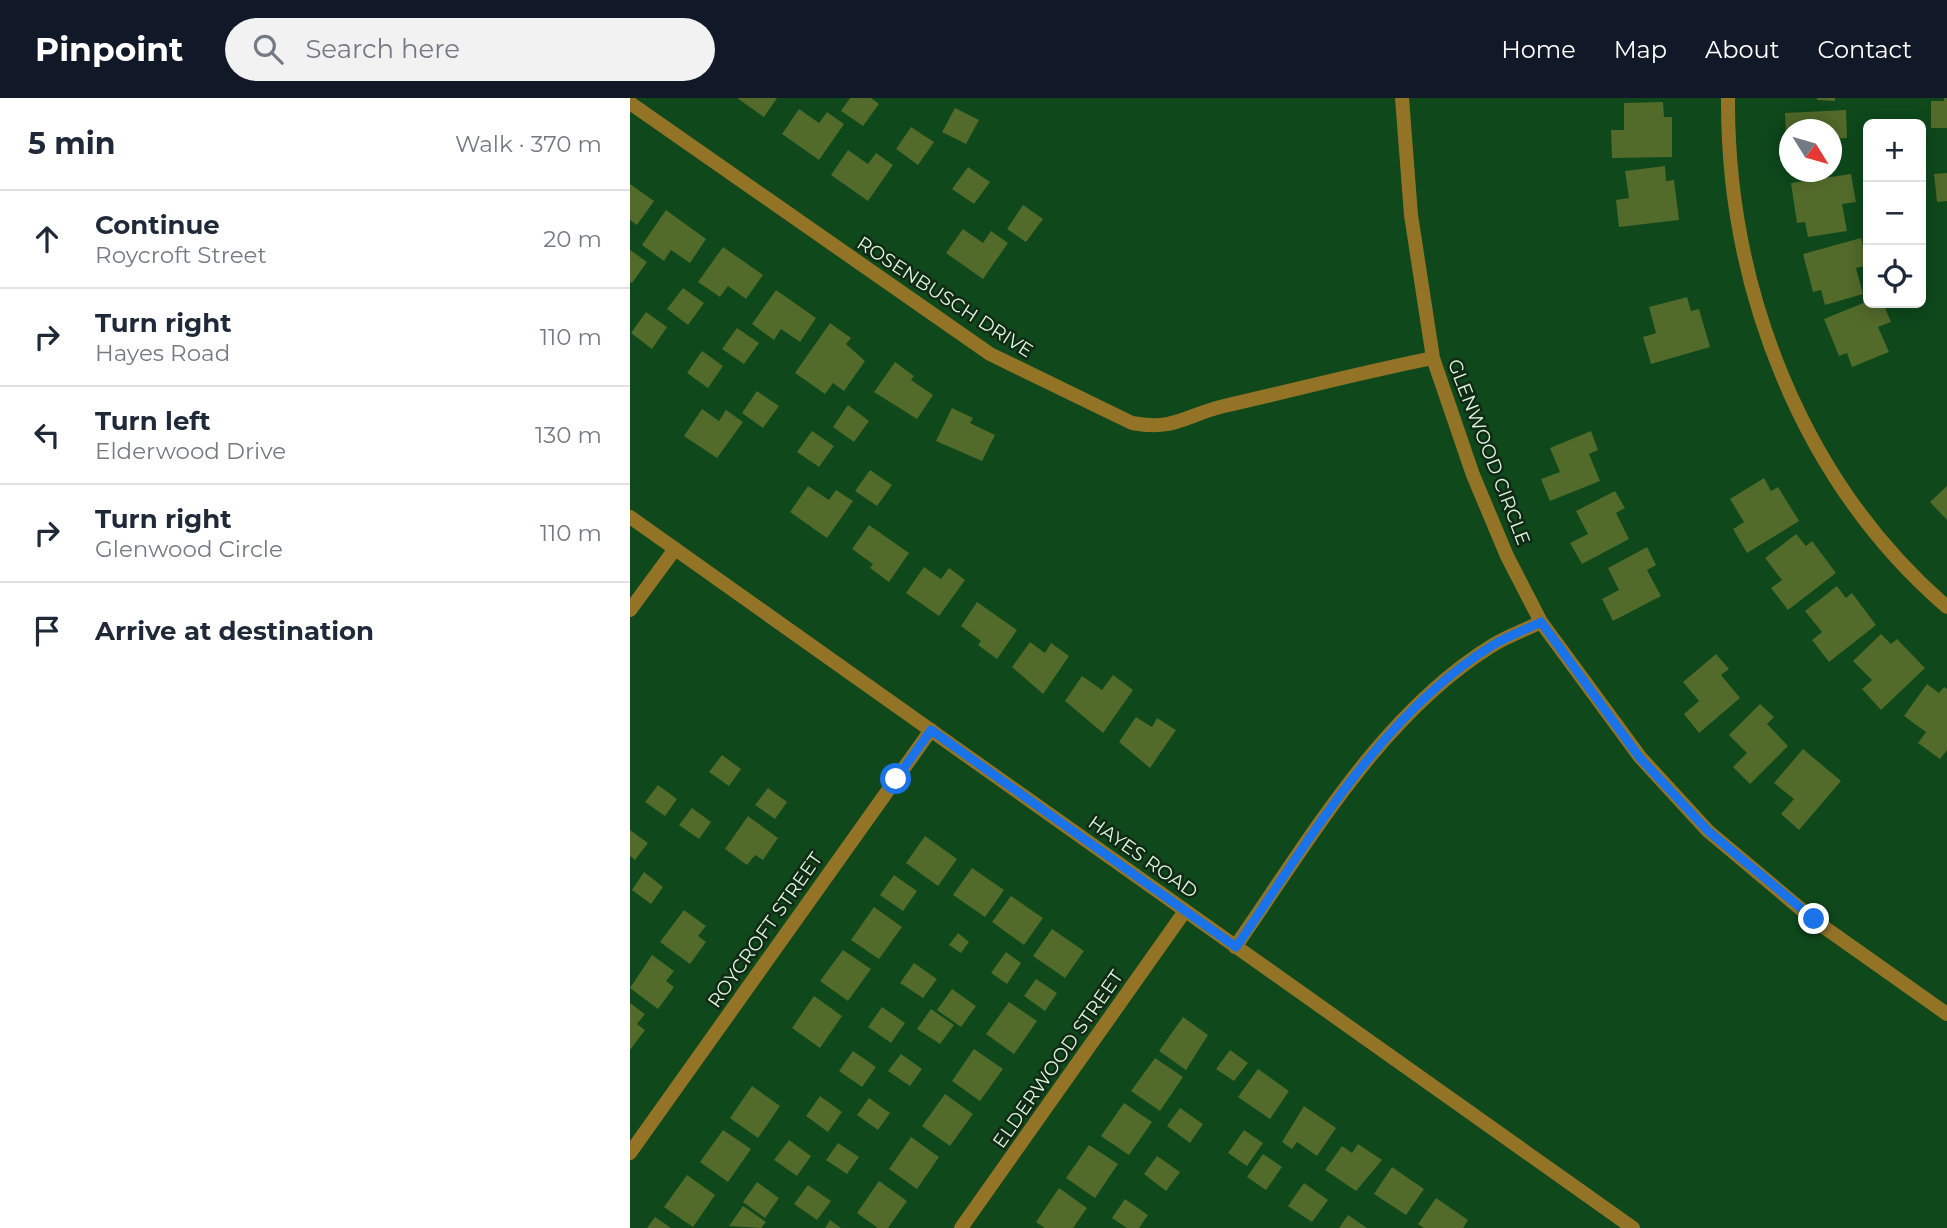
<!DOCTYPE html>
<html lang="en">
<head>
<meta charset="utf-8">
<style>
  body { margin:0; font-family:Montserrat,sans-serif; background:#f2f2f3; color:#1f2937 }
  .controls { position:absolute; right:21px; top:21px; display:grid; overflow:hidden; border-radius:10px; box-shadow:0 4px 18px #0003 }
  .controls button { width:63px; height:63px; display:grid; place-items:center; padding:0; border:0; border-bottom:2px solid #e0e1e3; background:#fff; color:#1f2937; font:35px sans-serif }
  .compass { position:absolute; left:1149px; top:21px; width:63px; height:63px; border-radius:50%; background:#fff; box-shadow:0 4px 18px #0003; rotate:127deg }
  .stop { position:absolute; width:21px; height:21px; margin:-16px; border:5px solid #1a73e8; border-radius:50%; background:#fff }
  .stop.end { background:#1a73e8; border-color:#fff; box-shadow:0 2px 7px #0008 }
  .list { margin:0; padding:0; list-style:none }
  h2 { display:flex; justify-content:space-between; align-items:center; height:91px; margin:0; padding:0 28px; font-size:30px }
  h2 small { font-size:23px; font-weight:400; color:#747a83 }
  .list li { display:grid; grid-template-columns:46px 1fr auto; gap:21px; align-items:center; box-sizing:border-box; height:98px; padding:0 28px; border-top:2px solid #e0e1e3 }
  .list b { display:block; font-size:26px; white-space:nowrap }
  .list p { margin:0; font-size:23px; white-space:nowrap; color:#747a83 }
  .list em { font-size:23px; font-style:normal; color:#747a83 }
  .icon { flex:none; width:38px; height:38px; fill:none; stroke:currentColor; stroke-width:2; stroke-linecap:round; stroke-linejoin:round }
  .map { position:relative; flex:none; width:1317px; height:1130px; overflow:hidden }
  header { display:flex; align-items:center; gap:42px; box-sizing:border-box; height:98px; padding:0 35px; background:#111827; color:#fff }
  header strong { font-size:33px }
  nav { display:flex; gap:38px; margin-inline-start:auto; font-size:24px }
  .search { width:490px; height:63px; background:#f2f2f3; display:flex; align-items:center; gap:18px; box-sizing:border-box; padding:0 24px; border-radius:38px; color:#747a83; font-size:26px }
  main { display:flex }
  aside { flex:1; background:#fff }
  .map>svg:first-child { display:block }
  .building { fill:#526a2a }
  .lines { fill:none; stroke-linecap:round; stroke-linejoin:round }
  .minor { stroke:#937427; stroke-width:14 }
  .tertiary { stroke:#937427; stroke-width:14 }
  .route { stroke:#1a73e8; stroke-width:9 }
  .labels { text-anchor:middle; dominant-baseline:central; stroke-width:5; stroke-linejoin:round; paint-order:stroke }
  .street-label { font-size:19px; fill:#dbf8dc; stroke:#122915 }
</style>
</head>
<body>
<header>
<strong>Pinpoint</strong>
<div class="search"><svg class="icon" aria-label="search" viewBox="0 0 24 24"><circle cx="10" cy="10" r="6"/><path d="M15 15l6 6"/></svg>Search here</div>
<nav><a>Home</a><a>Map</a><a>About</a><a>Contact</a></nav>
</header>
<main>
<aside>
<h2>5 min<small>Walk · 370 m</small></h2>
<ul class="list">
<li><svg class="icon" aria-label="ahead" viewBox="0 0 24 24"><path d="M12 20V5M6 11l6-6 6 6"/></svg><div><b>Continue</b><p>Roycroft Street</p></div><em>20 m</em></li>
<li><svg class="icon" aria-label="right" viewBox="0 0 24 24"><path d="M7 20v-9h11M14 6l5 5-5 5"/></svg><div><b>Turn right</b><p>Hayes Road</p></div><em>110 m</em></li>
<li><svg class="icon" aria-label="left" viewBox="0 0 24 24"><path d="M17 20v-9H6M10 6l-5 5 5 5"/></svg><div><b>Turn left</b><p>Elderwood Drive</p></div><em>130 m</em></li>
<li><svg class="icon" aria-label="right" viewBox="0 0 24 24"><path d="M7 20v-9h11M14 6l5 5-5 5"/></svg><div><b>Turn right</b><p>Glenwood Circle</p></div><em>110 m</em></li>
<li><svg class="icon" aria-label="arrive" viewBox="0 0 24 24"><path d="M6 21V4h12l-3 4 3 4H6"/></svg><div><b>Arrive at destination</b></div></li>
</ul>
</aside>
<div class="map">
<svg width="1317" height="1130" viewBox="0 0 1317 1130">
  <rect width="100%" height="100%" fill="#0e481b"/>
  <!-- building -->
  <path class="building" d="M107,0H147L134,19Z
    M220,0H241L249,6L233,28L211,13Z
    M1187,0H1205V3L1187,2Z
    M1314,0H1317V30H1301V3H1314Z
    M1033,4L1034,19H1042V59L982,60L981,32H994V5Z
    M325,10L349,22L336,46L312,34Z
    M169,11L189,25L197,14L214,26L189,62L152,36Z
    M1216,12L1217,40L1202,41V32H1160L1157,58L1155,15Z
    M281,29L304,44L288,67L266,51Z
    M1202,41H1204L1205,68H1202Z
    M218,52L238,66L246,55L263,67L238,103L201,77Z
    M1035,68L1036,83L1044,82L1049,122L989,129L986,102L999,100L995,73Z
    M338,69L360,84L344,106L322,91Z
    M1317,75V103L1307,104L1304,76Z
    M1221,76L1226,104L1212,106L1217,133L1178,139L1175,124L1167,125L1161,85Z
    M0,86L24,103L7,127L0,122Z
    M393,107L413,121L396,144L377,131Z
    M36,112L76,141L60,165L41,152L34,163L12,147Z
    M333,131L353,145L361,133L378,145L353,181L316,155Z
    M1231,140L1238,167L1226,170L1233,196L1195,207L1191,192L1183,194L1173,156Z
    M93,149L133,177L116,201L98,188L90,199L68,184Z
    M0,152L17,164L2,185L0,184Z
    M53,190L74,205L58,227L37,211Z
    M146,192L186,220L170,244L151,231L144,242L122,226Z
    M1057,199L1061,213L1069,211L1080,249L1021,266L1013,239L1026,235L1019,209Z
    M1238,203L1253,205L1261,224L1248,229L1259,254L1222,269L1217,255L1209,258L1194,221Z
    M16,214L37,229L22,251L1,235Z
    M200,225L221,240L216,246L235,263L214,293L203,285L195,296L165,275Z
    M107,230L129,245L114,266L92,251Z
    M72,253L93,268L78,290L57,275Z
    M265,264L284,278L281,282L303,297L287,321L244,294Z
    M127,293L149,308L133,330L112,315Z
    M218,307L239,323L224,344L203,329Z
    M322,310L343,320L340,325L365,337L352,363L306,343Z
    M72,311L89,323L96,312L113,324L87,360L54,338Z
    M182,333L204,348L189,369L167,354Z
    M961,333L968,352L959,356L970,383L920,403L911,381L930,374L920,350Z
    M240,372L262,387L247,408L225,393Z
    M1134,380L1141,393L1148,389L1169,423L1117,455L1103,431L1114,424L1100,401Z
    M178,388L199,402L206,392L223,403L197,440L160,414Z
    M1317,388V422L1300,404Z
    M985,393L995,410L986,415L999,441L952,466L940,445L958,436L946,413Z
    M239,427L279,455L259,484L240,470L243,466L222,451Z
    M1166,436L1176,448L1182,443L1206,475L1158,512L1141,490L1152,482L1135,460Z
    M1017,449L1026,467L1017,472L1031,498L983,523L972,501L989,492L978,470Z
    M294,469L311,481L319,470L335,482L309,518L276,495Z
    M1207,488L1216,500L1222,495L1246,527L1199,564L1182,542L1192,534L1175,513Z
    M347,504L387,532L367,561L348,547L351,543L331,528Z
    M1251,536L1261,546L1267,541L1295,570L1251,612L1232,591L1242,582L1223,563Z
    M400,544L415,555L421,545L439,558L413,596L382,569Z
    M1086,556L1099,571L1091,577L1110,600L1069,635L1054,616L1069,603L1053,584Z
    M483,577L503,592L473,635L435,603L452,578L472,592Z
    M1297,586L1309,595L1314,589L1317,591V652L1310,661L1288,645L1296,634L1274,618Z
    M1130,606L1144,619L1137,626L1158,648L1120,686L1103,669L1117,655L1099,637Z
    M506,619L522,629L527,620L546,632L520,670L489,644Z
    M1173,651L1211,683L1169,732L1151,716L1164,701L1144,685Z
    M92,657L111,671L99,688L79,674Z
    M28,687L47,701L35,718L15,704Z
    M138,690L157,704L145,721L125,707Z
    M62,710L81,724L69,741L49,727Z
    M118,718L148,740L133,762L125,757L117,767L95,751Z
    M0,732L18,745L5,762L0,758Z
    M295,738L327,761L308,788L276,765Z
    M342,770L374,792L355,819L323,797Z
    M14,774L33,789L21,806L2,792Z
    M264,777L287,793L273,813L250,797Z
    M381,798L413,820L394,847L362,824Z
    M244,809L272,829L249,861L221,842Z
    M54,812L76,828L68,838L76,844L60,866L30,844Z
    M422,831L454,853L435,880L403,858Z
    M328,835L339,844L331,855L319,847Z
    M213,852L241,871L218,903L190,883Z
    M376,854L391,865L377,886L361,875Z
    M22,857L44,873L36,883L44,889L28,911L0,890Z
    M284,865L307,881L293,900L270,885Z
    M406,881L427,895L415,913L394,898Z
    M322,891L346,908L331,929L307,912Z
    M184,898L212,918L190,950L162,930Z
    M379,904L407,923L384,956L356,936Z
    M0,905L15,916L7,926L15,932L0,952Z
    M252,909L275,925L261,945L238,929Z
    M301,911L324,927L310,946L287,931Z
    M553,919L578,937L556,972L529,953Z
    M344,951L373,971L350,1003L322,983Z
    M600,952L618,965L604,983L586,971Z
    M223,953L246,969L232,989L209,973Z
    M271,956L292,971L280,988L258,973Z
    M525,960L553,979L530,1013L501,993Z
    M628,971L659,993L640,1021L608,999Z
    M122,988L150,1008L128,1040L100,1020Z
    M315,996L343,1016L320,1048L292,1028Z
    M190,998L212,1014L198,1034L176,1018Z
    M239,1000L260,1015L248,1032L227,1017Z
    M494,1005L522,1024L499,1057L471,1038Z
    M674,1008L706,1030L687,1058L667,1044L662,1051L652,1044Z
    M550,1010L573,1026L560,1045L537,1028Z
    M93,1032L121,1051L98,1084L70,1064Z
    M614,1032L633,1045L617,1068L598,1055Z
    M281,1039L309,1059L287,1091L259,1071Z
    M159,1042L181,1058L167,1078L144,1062Z
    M208,1045L229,1059L217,1076L196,1062Z
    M728,1046L752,1062L726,1093L695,1072L712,1048L722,1055Z
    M459,1047L488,1066L465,1100L436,1080Z
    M633,1056L652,1069L636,1092L617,1079Z
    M527,1058L550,1074L536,1093L514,1076Z
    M762,1069L794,1091L776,1117L744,1096Z
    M57,1077L85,1097L63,1129L34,1109Z
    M249,1083L277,1103L258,1130H248L227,1115Z
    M127,1084L149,1100L135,1120L113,1104Z
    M674,1085L698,1102L682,1124L658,1108Z
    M178,1087L201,1103L187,1122L164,1106Z
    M429,1090L457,1110L443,1130H415L406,1124Z
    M806,1100L838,1122L833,1130H794L788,1126Z
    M495,1101L518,1117L509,1130H497L482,1120Z
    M113,1108L136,1124L131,1130L99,1128Z
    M718,1117L737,1130H709Z
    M25,1119L41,1130H17Z
    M200,1122L211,1130H195Z"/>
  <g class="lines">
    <!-- minor -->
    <path class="minor" d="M772,0L781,117L803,260L843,377L877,458L911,524L1010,659L1078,733L1184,822L1317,916
      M1098,0C1097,190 1172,384 1317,509
      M0,5L360,256L502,325C545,333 556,317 594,308C664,292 733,274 803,260
      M0,512L45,451
      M605,849C679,743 751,616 863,547C878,538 895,532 911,524
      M0,1055L301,632
      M331,1130L555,813"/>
    <!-- tertiary -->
    <path class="tertiary" d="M0,419L1003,1130"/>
  </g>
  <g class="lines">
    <!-- route -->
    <path class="route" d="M266,681L301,632L606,849C679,743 751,616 863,547C878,538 895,532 911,524L1010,660L1078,733L1184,821"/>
  </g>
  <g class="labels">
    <!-- street labels -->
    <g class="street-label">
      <text transform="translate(315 199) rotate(33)">ROSENBUSCH DRIVE</text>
      <text transform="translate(859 354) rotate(69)">GLENWOOD CIRCLE</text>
      <text transform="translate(513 759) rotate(35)">HAYES ROAD</text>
      <text transform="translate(135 832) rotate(-55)">ROYCROFT STREET</text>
      <text transform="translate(428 961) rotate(-55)">ELDERWOOD STREET</text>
    </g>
  </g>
</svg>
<div class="controls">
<button>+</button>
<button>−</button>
<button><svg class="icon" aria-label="locate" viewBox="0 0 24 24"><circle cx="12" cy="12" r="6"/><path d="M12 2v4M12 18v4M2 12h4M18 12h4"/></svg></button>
</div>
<svg class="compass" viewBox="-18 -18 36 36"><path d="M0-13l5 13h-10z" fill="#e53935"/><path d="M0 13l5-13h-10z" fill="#747a83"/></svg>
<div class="stop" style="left:266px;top:681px"></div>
<div class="stop end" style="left:1184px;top:821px"></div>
</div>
</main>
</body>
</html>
